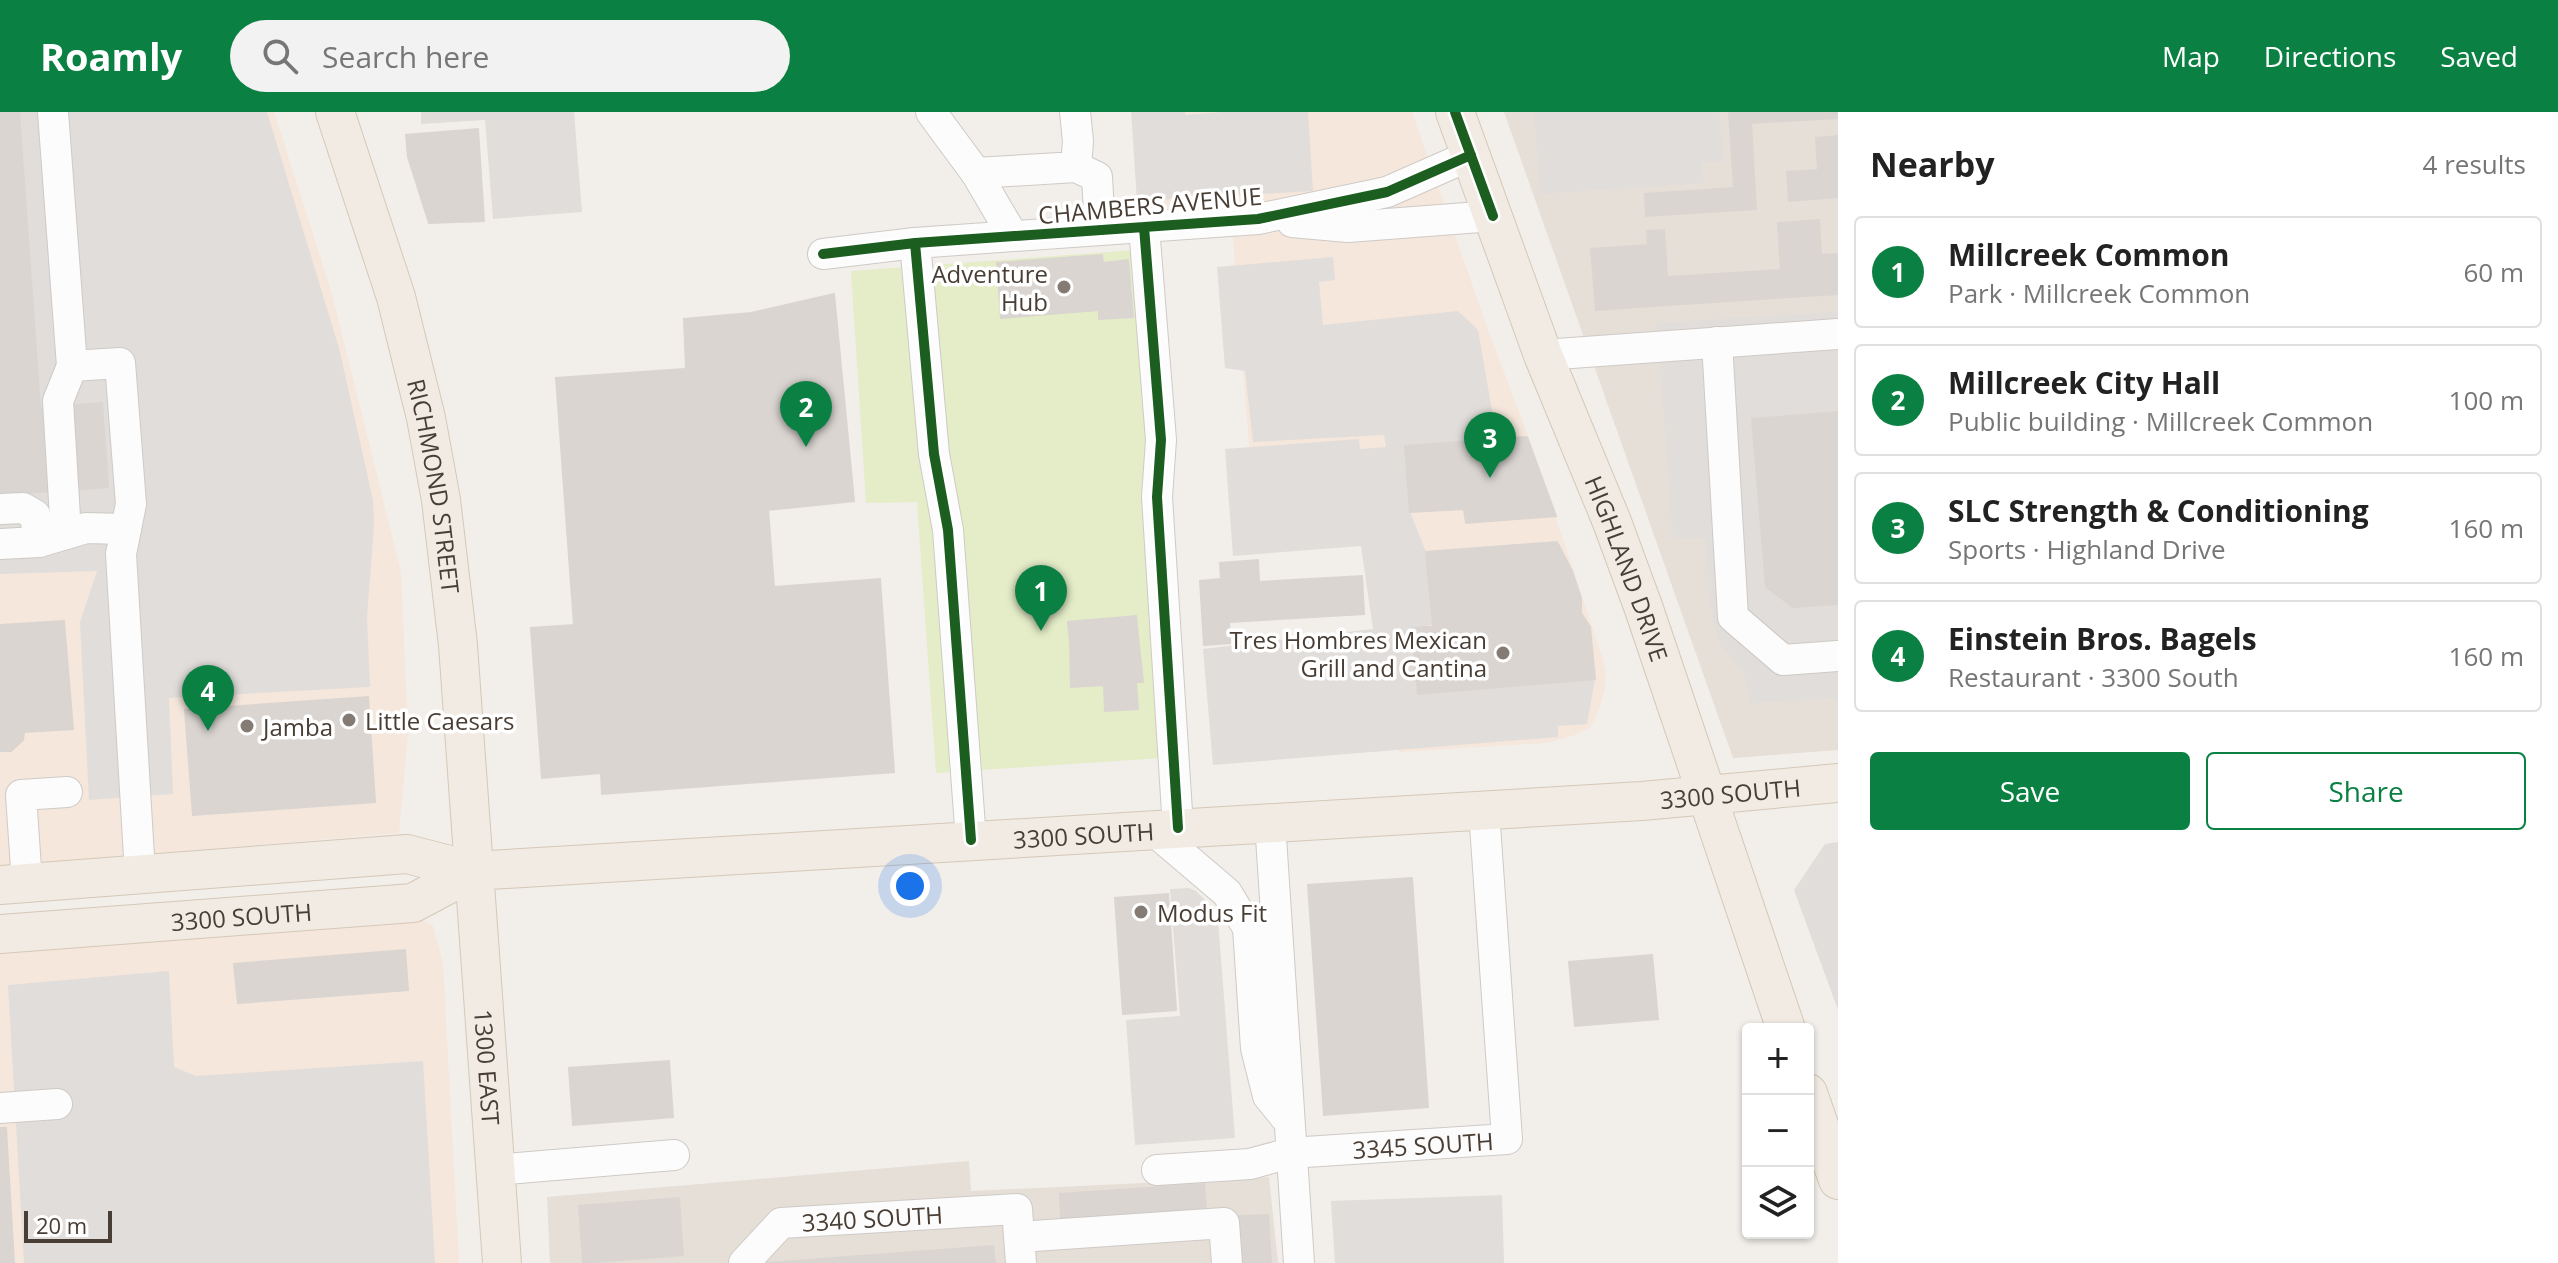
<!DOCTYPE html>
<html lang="en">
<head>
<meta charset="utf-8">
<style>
  body { margin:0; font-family:"Open Sans",sans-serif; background:#f2f2f2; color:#222 }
  .controls { position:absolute; right:24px; bottom:24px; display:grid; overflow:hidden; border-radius:8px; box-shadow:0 2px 6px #0004 }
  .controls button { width:72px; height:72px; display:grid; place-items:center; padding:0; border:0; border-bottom:2px solid #e0e0e0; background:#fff; color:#222; font:40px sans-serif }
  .scale { position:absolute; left:24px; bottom:20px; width:88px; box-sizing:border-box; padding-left:8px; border:4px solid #493e35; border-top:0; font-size:22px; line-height:28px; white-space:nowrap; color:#493e35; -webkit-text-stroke:6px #fff; paint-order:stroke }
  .you { position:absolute; left:910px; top:774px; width:28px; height:28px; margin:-20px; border:6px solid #fff; border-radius:50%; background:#1a73e8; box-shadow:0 0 0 12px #1a73e833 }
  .badge { display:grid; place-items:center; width:52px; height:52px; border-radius:50%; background:#0b8043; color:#fff; font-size:26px; font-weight:700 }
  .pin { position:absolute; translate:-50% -66px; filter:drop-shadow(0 2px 4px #0008) }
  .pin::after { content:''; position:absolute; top:42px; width:28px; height:24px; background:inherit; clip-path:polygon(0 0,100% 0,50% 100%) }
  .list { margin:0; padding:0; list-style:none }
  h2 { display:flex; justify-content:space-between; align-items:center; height:104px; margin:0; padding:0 32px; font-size:34px }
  h2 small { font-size:26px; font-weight:400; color:#767676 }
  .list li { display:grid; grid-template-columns:52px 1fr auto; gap:24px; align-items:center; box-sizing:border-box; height:112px; margin:0 16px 16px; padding:0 16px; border:2px solid #e0e0e0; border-radius:8px }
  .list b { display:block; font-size:30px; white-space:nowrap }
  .list p { margin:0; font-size:26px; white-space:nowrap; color:#767676 }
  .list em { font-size:26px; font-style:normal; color:#767676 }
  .actions { display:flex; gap:16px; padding:24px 32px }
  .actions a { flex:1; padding:18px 0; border:2px solid #0b8043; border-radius:8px; text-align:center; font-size:28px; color:#0b8043 }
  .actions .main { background:#0b8043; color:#fff }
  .icon { flex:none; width:44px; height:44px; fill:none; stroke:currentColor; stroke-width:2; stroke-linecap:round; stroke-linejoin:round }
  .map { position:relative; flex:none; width:1838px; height:1151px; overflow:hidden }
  header { display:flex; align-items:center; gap:48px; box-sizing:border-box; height:112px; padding:0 40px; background:#0b8043; color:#fff }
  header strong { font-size:38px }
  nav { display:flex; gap:44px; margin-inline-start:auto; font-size:28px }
  .search { width:560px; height:72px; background:#f2f2f2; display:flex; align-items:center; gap:20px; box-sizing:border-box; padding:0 28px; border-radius:44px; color:#767676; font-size:30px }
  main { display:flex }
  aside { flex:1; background:#fff }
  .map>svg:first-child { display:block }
  .residential { fill:#e6dfd7 }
  .commercial { fill:#f5e7dc }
  .green { fill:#e4edc8 }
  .parking { fill:#e1ddda }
  .building { fill:#dad5d1; stroke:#dad5d0; stroke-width:2 }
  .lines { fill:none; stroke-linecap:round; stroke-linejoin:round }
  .minor-casing { stroke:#cecac6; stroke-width:32 }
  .major-casing { stroke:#d5c8b6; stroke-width:40 }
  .minor { stroke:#fdfcfc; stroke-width:30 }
  .major { stroke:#f1ebe4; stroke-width:38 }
  .cycleway-casing { stroke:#fff; stroke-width:15 }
  .cycleway { stroke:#1b5e20; stroke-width:10 }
  .poi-dot { fill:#847c74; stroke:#fff; stroke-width:3 }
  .labels { text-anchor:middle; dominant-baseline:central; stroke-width:7; stroke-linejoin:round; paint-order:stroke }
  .street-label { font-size:24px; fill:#493e35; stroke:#fff }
  .poi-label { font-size:24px; fill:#493e35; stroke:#fff; text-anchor:start }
</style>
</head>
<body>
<header>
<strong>Roamly</strong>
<div class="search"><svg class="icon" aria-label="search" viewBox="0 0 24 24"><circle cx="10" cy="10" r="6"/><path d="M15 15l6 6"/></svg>Search here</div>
<nav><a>Map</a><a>Directions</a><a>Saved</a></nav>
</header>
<main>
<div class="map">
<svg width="1838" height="1151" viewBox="0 0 1838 1151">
  <rect width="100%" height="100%" fill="#f2eeea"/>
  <!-- residential -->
  <path class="residential" d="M1504,0H1838V638L1733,646Z
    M969,1049L971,1079L1269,1065L1278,1151H550L547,1085Z"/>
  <!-- commercial -->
  <path class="commercial" d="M0,0H274L331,179L401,460L408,621L399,721L0,755Z
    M1142,0H1412L1488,218L1530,329L1602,544L1606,560L1605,575L1600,595L1590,616L1572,624L1545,631L1398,640L1378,429L1257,435L1231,101L1151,106Z
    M409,800L433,814L443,851L459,1151H0V837Z"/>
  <!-- green -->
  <path class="green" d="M1136,138L1162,646L936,661L917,390L866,391L851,159Z"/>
  <!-- parking -->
  <path class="parking" d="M0,0H267L339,236L373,388L374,414L367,505L370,575L169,586L173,682L89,688L80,510L97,459L0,462Z
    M421,0H574L582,100L493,107L485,8L421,12Z
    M1131,0H1185V3L1222,0H1308L1313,79L1137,89Z
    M1534,0H1719L1723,49L1702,51L1704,71L1540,82Z
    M1333,145L1335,168L1319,170L1323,213L1458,199L1478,218L1497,327L1405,334L1410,400L1426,440L1433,513L1412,515L1418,581L1595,567L1587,612L1558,614V625L1213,653L1203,537L1373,517L1361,434L1233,444L1225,337L1359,327L1360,337L1386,335L1384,323L1253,330L1245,259L1225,256L1217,155Z
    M1838,200V586L1751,591L1743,559L1721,533L1710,495L1705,426L1673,427L1657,211Z
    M1838,730V898L1794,778L1825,732Z
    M1189,776L1196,779L1209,792L1218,808L1235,1026L1135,1033L1126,908L1180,904L1170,777Z
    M169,859L174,955L196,964L423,949L435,1151H24L8,873Z
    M1502,1083L1504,1151H1335L1331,1089Z"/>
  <!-- building -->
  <path class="building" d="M0,0H19L40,296L102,291L108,375L0,383Z
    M1729,0H1838V6L1751,11L1756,97L1646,104L1645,82L1734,76Z
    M478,17L484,109L429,111L408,45L406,23Z
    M1838,24V85L1789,89L1787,60L1818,58L1816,26Z
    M1819,108L1821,143L1838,142V182L1652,194L1647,119L1664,118L1667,165L1781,158L1778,111Z
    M1648,133L1652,194L1596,198L1591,137Z
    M1102,143L1103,151L1128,148L1133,205L1099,207V198L1001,206L997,151Z
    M834,182L854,389L768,398L759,278L728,280L727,254L686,257L684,207L751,201Z
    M727,254L728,280L759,278L774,475L880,467L894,660L602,682L601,661L542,666L531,516L574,513L556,266Z
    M1838,300V492L1793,495L1766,475L1752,307Z
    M1527,325L1556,404L1466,411L1464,397L1410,400L1405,334Z
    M1557,430L1572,459L1581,486V501L1433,513L1426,440Z
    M1258,448L1259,470L1362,464L1364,502L1229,510L1230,531L1204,533L1200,469L1221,467L1220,451Z
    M1581,501L1590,515L1595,567L1418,582L1412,516Z
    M1136,504L1138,524L1070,530L1068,510Z
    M64,509L73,617L24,620L23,628L11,639H0V513Z
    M1138,524L1143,570H1136L1138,597L1105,599L1104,573L1071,575L1070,530Z
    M368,585L375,690L193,703L185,598Z
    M1412,766L1428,995L1324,1003L1308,773Z
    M1168,782L1176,898L1123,902L1115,786Z
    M405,838L408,878L238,891L234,852Z
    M1652,843L1658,907L1575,914L1569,850Z
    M669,949L673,1005L573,1013L569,956Z
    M0,1016H6L14,1151H0Z
    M1204,1072L1206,1097L1061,1107L1060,1082Z
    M679,1086L683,1143L583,1151L579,1094Z
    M1268,1103L1271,1151H1242L1239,1104Z
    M993,1134L995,1151H767Z"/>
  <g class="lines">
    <defs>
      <g id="minor">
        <path d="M53,0L72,254L120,251L131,392L121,442L140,762"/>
        <path d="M931,0L976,61L1013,124"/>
        <path d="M1076,55L1097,65L1100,118"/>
        <path d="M976,61L1076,55L1078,29L1075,0"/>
        <path d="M1292,110L1348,115L1493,104"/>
        <path d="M1144,115L1161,328L1157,385L1178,716"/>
        <path d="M915,131L934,342L948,418L971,728"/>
        <path d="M823,142L915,131L1258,107L1387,80L1471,43"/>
        <path d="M1717,230L1733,505L1783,548L1838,544"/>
        <path d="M1543,243L1838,222"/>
        <path d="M0,397L23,396L35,403L39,430"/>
        <path d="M66,422L58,289L72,254"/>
        <path d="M0,432L39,430L86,416L126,417"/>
        <path d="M1270,710L1299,1151"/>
        <path d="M1153,718L1227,781L1248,816L1256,936L1268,984L1285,1005"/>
        <path d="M27,771L21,683L67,680"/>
        <path d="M0,996L57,992"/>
        <path d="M495,1058L674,1043"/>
        <path id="s1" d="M1157,1058L1250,1052L1290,1041L1507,1027L1484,699"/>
        <path d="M1019,1125L1224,1111L1227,1151"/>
        <path id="s2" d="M744,1151L781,1111L1017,1097L1021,1151"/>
      </g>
      <g id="major">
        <path id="s3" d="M335,0L396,185L426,306L441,388L458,533L502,1151"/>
        <path id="s4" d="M1455,0L1543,243L1612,410L1644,497L1786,917"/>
        <path id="s5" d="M0,773L407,742L473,759L1642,689L1838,671"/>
        <path id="s6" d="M0,822L413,791L473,759"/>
        <path d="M1808,981L1838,1068"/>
      </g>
    </defs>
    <!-- minor casing -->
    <use href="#minor" class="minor-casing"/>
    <!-- major casing -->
    <use href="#major" class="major-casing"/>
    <!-- minor -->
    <use href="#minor" class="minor"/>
    <!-- major -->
    <use href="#major" class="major"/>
    <defs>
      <path id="cycleway" d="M1455,0L1493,104
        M1144,115L1161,328L1157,385L1178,716
        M915,131L934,342L948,418L971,728
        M823,142L915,131L1258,107L1387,80L1471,43"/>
    </defs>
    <!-- cycleway casing -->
    <use href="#cycleway" class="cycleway-casing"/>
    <!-- cycleway -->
    <use href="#cycleway" class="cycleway"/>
  </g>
  <!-- markers -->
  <g class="poi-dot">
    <circle cx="1064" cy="175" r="8"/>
    <circle cx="1503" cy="541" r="8"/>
    <circle cx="349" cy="608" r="8"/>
    <circle cx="247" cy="614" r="8"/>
    <circle cx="1141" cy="800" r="8"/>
  </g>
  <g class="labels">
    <!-- street labels -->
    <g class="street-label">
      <text transform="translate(1150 93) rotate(-5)">CHAMBERS AVENUE</text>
      <text stroke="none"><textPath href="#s3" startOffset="388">RICHMOND STREET</textPath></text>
      <text stroke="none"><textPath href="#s4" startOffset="488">HIGHLAND DRIVE</textPath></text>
      <text stroke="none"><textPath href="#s5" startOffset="1736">3300 SOUTH</textPath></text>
      <text stroke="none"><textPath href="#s5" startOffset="1088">3300 SOUTH</textPath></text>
      <text stroke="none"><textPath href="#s6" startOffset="242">3300 SOUTH</textPath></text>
      <text stroke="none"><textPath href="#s3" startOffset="972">1300 EAST</textPath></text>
      <text stroke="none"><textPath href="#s1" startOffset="268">3345 SOUTH</textPath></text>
      <text stroke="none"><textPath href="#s2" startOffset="146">3340 SOUTH</textPath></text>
    </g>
    <!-- poi labels -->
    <g class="poi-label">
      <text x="1048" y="161" text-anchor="end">Adventure<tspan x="1048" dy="28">Hub</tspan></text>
      <text x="1487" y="527" text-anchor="end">Tres Hombres Mexican<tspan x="1487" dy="28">Grill and Cantina</tspan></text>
      <text x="365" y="608">Little Caesars</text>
      <text x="263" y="614">Jamba</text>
      <text x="1157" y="800">Modus Fit</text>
    </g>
  </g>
</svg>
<div class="controls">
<button>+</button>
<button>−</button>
<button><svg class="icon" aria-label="layers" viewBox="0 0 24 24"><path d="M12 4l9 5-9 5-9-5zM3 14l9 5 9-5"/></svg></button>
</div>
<div class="scale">20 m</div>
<div class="you"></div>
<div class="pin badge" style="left:1041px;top:519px">1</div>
<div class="pin badge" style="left:806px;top:335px">2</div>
<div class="pin badge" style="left:1490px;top:366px">3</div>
<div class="pin badge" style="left:208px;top:619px">4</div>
</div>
<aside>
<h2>Nearby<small>4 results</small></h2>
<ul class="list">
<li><span class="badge">1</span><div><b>Millcreek Common</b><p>Park · Millcreek Common</p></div><em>60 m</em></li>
<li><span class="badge">2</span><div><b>Millcreek City Hall</b><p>Public building · Millcreek Common</p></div><em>100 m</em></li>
<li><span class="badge">3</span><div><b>SLC Strength &amp; Conditioning</b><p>Sports · Highland Drive</p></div><em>160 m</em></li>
<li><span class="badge">4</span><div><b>Einstein Bros. Bagels</b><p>Restaurant · 3300 South</p></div><em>160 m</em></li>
</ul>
<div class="actions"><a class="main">Save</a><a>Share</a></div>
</aside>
</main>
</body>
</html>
